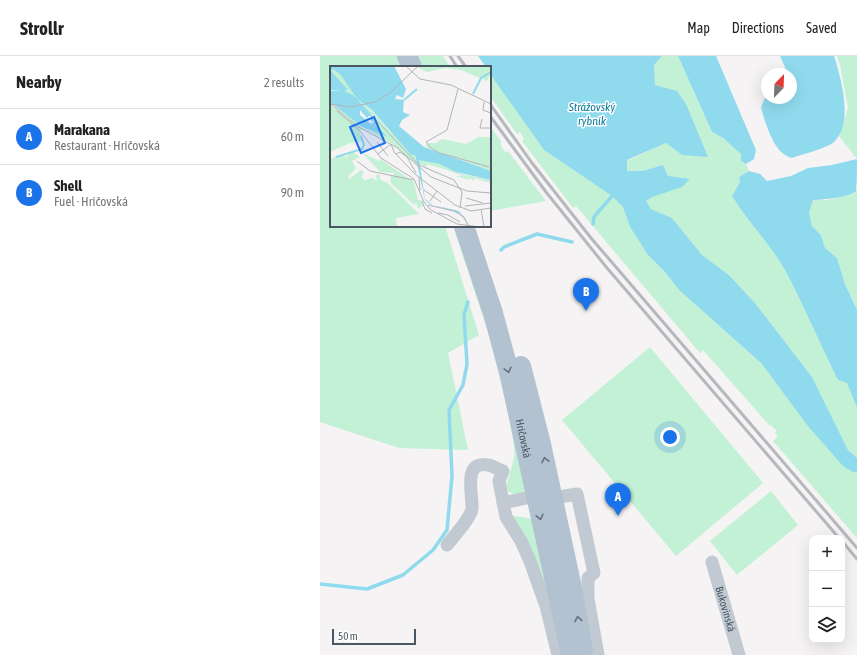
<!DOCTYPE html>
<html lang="en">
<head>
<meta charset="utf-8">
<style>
  body { margin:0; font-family:"Asap Condensed",sans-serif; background:#f2f2f2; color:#222 }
  .controls { position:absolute; right:12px; bottom:12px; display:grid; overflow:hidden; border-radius:8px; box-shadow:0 4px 16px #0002 }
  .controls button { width:36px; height:36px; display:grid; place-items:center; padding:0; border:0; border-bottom:1px solid #e0e0e0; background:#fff; color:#222; font:20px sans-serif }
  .compass { position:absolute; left:441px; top:12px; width:36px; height:36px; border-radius:50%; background:#fff; box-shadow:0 4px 16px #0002; rotate:23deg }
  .scale { position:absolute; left:12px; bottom:10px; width:84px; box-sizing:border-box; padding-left:4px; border:2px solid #4a5661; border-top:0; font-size:11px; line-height:14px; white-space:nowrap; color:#4a5661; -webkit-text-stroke:3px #fff; paint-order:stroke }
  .you { position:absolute; left:350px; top:381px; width:14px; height:14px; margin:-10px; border:3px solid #fff; border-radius:50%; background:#1a73e8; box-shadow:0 0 0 6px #1a73e833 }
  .badge { display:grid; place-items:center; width:26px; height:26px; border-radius:50%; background:#1a73e8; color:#fff; font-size:13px; font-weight:700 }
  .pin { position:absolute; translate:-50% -33px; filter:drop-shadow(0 1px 2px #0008) }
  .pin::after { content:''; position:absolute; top:21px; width:14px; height:12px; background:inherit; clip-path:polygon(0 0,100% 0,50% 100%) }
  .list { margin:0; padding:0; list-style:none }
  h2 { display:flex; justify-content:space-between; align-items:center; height:52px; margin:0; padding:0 16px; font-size:17px }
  h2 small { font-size:13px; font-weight:400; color:#767676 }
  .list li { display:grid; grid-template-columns:26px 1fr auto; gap:12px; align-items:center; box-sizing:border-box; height:56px; padding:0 16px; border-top:1px solid #e0e0e0 }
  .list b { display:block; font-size:15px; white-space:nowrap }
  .list p { margin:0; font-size:13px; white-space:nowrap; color:#767676 }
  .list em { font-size:13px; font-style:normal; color:#767676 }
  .icon { flex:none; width:22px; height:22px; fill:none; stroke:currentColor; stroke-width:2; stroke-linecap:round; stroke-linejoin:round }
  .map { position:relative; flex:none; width:537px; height:599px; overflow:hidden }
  header { display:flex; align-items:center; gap:24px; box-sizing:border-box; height:56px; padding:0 20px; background:#fff; border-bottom:1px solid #e0e0e0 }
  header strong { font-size:19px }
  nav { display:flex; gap:22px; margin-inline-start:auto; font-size:14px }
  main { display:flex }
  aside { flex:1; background:#fff }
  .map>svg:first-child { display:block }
  .green { fill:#c3f1d5 }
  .water { fill:#90daee }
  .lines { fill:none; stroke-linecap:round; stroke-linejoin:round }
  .stream { stroke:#90daee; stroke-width:3.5 }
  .street { stroke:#c1cad2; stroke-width:13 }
  .primary { stroke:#b3c2d1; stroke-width:20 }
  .rail { stroke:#b5b8bd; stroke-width:3 }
  .oneway { stroke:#64717d }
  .labels { text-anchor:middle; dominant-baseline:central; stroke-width:3; stroke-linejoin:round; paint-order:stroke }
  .street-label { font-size:11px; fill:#4a5661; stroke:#fff }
  .water-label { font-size:12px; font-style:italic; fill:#0c7c9b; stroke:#fff }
  .inset-river { fill:none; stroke:#90daee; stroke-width:2 }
  .inset-road { fill:none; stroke:#b1b4b9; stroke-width:1 }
  .view { fill:#1a73e8; fill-opacity:0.15; stroke:#1a73e8; stroke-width:2 }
  .inset-edge { fill:none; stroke:#4a5661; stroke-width:2 }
</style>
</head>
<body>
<header>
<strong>Strollr</strong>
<nav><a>Map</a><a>Directions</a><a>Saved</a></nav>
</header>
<main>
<aside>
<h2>Nearby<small>2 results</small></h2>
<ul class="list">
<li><span class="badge">A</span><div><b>Marakana</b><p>Restaurant · Hričovská</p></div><em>60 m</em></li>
<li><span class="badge">B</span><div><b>Shell</b><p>Fuel · Hričovská</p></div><em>90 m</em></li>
</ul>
</aside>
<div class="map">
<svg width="537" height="599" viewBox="0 0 537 599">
  <rect width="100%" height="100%" fill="#f5f3f3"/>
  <!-- green -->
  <path class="green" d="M0,0H123L130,11H11V170H125L159,279L128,297L148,394L79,392L0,366Z
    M342,0H358L392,76C404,82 412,89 421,98V105L426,108L429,115L419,121L420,126L412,140C428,166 450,188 465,214C484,250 500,288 518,324L527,327L537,352V402L528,394L492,321L435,247L409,219L382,199L352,162L331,153L325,145L332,141L348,120L343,109L322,115H307V105L346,87L362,99L335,29L334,9Z
    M517,0H537V103L519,80L528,52L520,9Z
    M170,18L224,94L292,140L303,151L310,171L328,199L345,216L359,234L442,308L463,336L533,416H537V482L453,385L458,380L455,377L457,375L451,369L450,370L383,294L380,297L256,150L253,152L202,85L204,83L200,76L197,78L170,40Z
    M170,70L181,85V90L185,96L188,95L226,145L170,155Z
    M537,134V254L525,228L517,202L505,192L501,179L492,170L489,157L493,144H507L533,138Z
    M133,170H137L171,274L206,433L204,436L196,439L189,436L186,431L194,402V390L187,350L168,276Z
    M330,291L443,427L356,500L242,364Z
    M451,435L478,469L417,519L390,485Z
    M189,459L214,463L242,584Z"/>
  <!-- water -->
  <path class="water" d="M158,0H342L334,9L335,29L357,35L366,48L388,101L362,99L346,87L307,104V115H322L343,109L348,120L370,123L362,131L332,141L326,145L331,153L352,162L382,199L409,219L435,247L492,321L528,394L537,402V416H533L523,410L487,369L442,308L359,234L345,216L328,199L310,171L303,151L292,140L224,94L170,18V11H166Z
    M358,0H396L436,94L434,103L426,108L421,105V98L403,82L392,76Z
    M460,0H514C521,22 534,67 514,86C507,92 481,99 471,102C467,100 463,98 460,95C451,85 444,64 441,51L445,42L447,41V42H471V18H468Z
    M537,103C537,110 537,130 536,135C532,141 501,144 493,144L489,157L492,170L501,179L505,192L517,202L525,228L537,254V352L527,327L518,324C500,288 484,250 465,214C450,188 428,166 412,140L420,126L419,121L429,115L440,118L447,125L471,120L488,112L512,109Z"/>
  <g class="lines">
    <!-- stream -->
    <path class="stream" d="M273,168L274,161L292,140
      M181,194L184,191L217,178L252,186
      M0,528L47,533L83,519L113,494L127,474L132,420L129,354L143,329L147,308L144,259L148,246"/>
    <!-- street -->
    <g class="street">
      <path d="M183,447L216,440L233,442L257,438L274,517L268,522V543L278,599"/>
      <path d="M127,489C134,480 150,463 152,453C153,439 142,404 168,409C173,410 178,413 183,415L179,425L186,461L201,485L210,505L226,550L238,599"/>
      <path id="s1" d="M392,506L419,599"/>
    </g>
    <!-- primary -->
    <g class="primary">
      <path d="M87,0L92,11"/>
      <path id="s2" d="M144,170L173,257L189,316L251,599"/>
      <path d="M201,310L221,388L251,527L263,593"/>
    </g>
    <!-- rail -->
    <path class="rail" d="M130,0L137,11
      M138,0L146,11
      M170,48L212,107L271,182L537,492
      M170,60L226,136L287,212L519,482
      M522,485L537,503"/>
  </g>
  <!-- one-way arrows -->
  <defs><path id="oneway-chevron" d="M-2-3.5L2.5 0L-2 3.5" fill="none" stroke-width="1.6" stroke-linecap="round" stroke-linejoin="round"/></defs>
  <g class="oneway">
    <use href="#oneway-chevron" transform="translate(188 314) rotate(76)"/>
    <use href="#oneway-chevron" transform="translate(225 404) rotate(-102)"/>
    <use href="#oneway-chevron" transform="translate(220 461) rotate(77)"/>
    <use href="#oneway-chevron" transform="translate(258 563) rotate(-100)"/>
  </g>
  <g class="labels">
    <!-- street labels -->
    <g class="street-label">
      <text stroke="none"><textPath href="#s2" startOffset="221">Hričovská</textPath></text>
      <text stroke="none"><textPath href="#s1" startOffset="49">Bukovinská</textPath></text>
    </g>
    <!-- water labels -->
    <g class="water-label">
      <text x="272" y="51">Strážovský<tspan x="272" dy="14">rybník</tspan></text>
    </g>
  </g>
  <!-- overview -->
  <g transform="translate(10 10)">
    <rect width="161" height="161" fill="#f5f3f3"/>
    <path d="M85,0H161V7L157,15L131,4L115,2L97,6ZM3,3L10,8L27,33L42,45L81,89L85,88L87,99L63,78L26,58L0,36L32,61L58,71L45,59L46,56L41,48L21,28L0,25H18L1,5ZM0,38L33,63L29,65L34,75L20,77L0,86ZM149,71H161V105L96,81L97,77H106L112,73L136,78ZM21,85L30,91L22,95L26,102L18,111L19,113L31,104L34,106L31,111L35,114L42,112L47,115L46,109L49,108L51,114L58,117L89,148L66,152L67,161H0V93L9,89L17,91ZM33,87L49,95L50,93L84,116L88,134H91L93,140L88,142L86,137L84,139L60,116L61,109H65L63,107L50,106ZM92,93L114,99L131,108L161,114V117L144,112V115L137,110L140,114L125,110H133L120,105L97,98V101L89,98V94Z" fill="#c3f1d5"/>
    <path d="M0,0H64L76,23L73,32L67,29L65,33L74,34L73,46L80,49L72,54L69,60L94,81L161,105V114L126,106L110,98L89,94L95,133L103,139L129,145L141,161L129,147L100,138L95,134L85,89H81L42,44L27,33L10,8L3,3L1,5L18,24L14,25L23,29L41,48L44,55L42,56L40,49L37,52L30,44V49L41,58L46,55L45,59L58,71L32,61L0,36V25H11L0,24Z" fill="#90daee"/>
    <path class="inset-river" d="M143,28L151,12L161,6M74,34L87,23M6,91L32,83L34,79L31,70"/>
    <path class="inset-road" d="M76,0L90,13L121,19L161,38M128,23L117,64L96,76L101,82L110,87L159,101M154,36L153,44L161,47M0,37L27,60L66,81L101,111L137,125L161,127M0,38L21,41L45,36L60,27L87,1M7,45L30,65L51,92L84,113L94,136L101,144L127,158L150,161M152,53L150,62H161M46,54L89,99L124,114L132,126L130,142M47,76L58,90M48,88L61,78L64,86L85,108L125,139L141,145L161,142M66,88L70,86L77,91L86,107M27,95L40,105L83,114M89,111L90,125M94,124L111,136M136,132L153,137M92,135L95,143L102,147M100,135L107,125M98,139L124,145L134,151L138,160M135,140L161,137M151,143L154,161M108,147L118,149L130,156"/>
    <path class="view" d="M44,51L55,77L31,87L20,61Z"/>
    <rect width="161" height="161" class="inset-edge"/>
  </g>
</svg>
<div class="controls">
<button>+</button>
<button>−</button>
<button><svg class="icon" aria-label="layers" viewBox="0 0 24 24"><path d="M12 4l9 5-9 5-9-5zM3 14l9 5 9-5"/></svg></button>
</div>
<svg class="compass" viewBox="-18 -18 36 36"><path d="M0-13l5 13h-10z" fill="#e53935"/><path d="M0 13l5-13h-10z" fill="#767676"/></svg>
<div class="scale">50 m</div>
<div class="you"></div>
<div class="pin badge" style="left:298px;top:460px">A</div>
<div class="pin badge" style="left:266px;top:255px">B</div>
</div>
</main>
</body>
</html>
